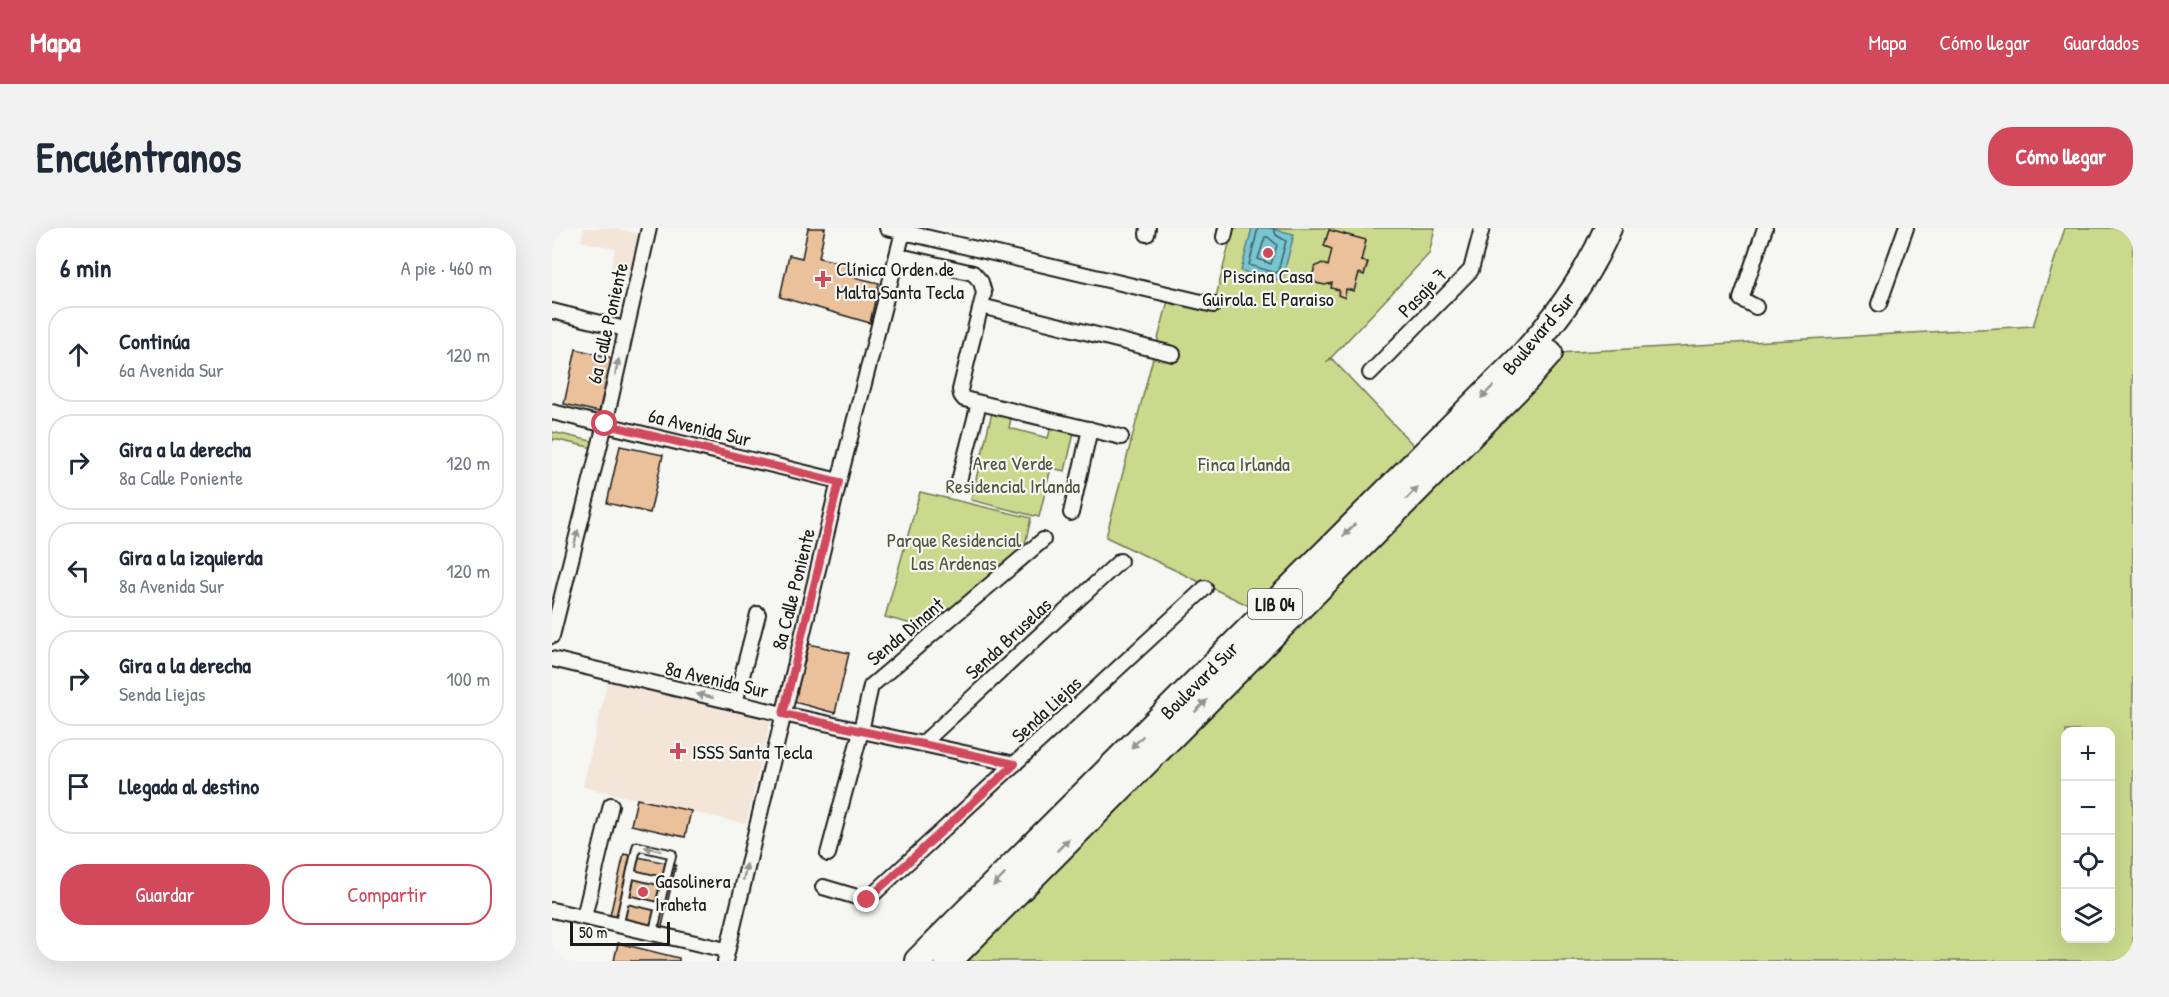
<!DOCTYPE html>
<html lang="es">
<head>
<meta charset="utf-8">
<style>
  body { margin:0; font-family:"Patrick Hand",sans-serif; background:#f2f2f3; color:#1f2937 }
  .controls { position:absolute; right:18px; bottom:18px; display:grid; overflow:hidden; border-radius:12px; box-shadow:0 6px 24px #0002 }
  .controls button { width:54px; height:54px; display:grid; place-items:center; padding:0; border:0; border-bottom:2px solid #e0e1e3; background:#fff; color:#1f2937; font:30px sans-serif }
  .scale { position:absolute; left:18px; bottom:15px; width:100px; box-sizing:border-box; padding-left:6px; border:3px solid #1c1c1c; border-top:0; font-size:16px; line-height:21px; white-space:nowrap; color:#1c1c1c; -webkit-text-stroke:4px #f6f6f2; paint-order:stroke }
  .stop { position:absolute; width:18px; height:18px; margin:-14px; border:4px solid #d1495b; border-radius:50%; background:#fff }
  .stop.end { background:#d1495b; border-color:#fff; box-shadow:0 2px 6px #0008 }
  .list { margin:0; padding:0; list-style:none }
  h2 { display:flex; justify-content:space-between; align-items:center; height:78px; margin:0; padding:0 24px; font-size:26px }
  h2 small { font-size:20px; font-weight:400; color:#747a83 }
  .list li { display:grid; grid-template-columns:39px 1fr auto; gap:18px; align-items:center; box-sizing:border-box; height:96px; margin:0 12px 12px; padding:0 12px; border:2px solid #e0e1e3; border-radius:24px }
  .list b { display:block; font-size:22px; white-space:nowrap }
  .list p { margin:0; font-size:20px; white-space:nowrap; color:#747a83 }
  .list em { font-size:20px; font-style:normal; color:#747a83 }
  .actions { display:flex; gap:12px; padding:18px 24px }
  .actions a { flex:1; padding:14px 0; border:2px solid #d1495b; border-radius:24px; text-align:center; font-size:21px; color:#d1495b }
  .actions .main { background:#d1495b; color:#fff }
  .icon { flex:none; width:33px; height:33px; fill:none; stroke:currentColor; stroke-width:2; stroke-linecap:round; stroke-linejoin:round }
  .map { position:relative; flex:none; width:1581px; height:733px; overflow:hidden; border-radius:24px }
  header { display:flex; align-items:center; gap:36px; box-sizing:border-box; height:84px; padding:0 30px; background:#d1495b; color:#fff }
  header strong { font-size:28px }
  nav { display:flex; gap:33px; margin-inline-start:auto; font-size:21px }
  .intro { display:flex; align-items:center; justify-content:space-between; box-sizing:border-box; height:144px; padding:0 36px }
  h1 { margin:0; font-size:42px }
  .button { padding:15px 27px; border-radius:24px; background:#d1495b; color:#fff; font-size:21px; font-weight:700 }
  main { display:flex; gap:36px; padding:0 36px }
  aside { flex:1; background:#fff; border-radius:24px; box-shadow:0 6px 24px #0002 }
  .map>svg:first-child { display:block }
  .built { fill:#f3e6d8 }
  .green { fill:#cbd98d; stroke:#747a54; stroke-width:1.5; fill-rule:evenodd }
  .water { fill:#77c6d2; stroke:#538289; stroke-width:1.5 }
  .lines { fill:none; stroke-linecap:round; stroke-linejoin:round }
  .shore { stroke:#406065; stroke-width:1.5 }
  .building { fill:#ebc19b; stroke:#1c1c1c; stroke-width:1.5 }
  .lane-casing { stroke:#1c1c1c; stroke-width:11 }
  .street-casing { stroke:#1c1c1c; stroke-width:18 }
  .highway-casing { stroke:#1c1c1c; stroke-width:30 }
  .lane { stroke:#f6f6f2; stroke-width:7 }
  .street { stroke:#f6f6f2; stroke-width:14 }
  .highway { stroke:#f6f6f2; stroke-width:26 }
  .oneway { fill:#949492 }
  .route { stroke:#d1495b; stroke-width:8 }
  .poi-dot { fill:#d1495b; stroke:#f6f6f2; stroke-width:2 }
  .labels { text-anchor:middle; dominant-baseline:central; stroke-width:4.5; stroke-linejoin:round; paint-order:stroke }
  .shield { fill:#f6f6f2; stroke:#5d5d5c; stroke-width:1.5 }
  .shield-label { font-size:18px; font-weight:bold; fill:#1c1c1c }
  .poi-label { font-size:20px; fill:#1c1c1c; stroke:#f6f6f2; text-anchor:start }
  .street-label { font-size:20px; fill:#1c1c1c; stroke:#f6f6f2 }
  .park-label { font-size:20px; fill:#51553e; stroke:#f6f6f2 }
</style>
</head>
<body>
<header>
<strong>Mapa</strong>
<nav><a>Mapa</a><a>Cómo llegar</a><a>Guardados</a></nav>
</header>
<div class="intro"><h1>Encuéntranos</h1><a class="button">Cómo llegar</a></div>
<main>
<aside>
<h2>6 min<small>A pie · 460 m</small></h2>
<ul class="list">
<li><svg class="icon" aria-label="ahead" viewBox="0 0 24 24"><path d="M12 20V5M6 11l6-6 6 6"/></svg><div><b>Continúa</b><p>6a Avenida Sur</p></div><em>120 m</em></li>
<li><svg class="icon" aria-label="right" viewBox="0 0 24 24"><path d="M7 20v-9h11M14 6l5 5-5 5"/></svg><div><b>Gira a la derecha</b><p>8a Calle Poniente</p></div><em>120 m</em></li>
<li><svg class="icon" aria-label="left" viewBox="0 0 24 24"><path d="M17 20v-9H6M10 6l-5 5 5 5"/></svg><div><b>Gira a la izquierda</b><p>8a Avenida Sur</p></div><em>120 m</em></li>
<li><svg class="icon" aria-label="right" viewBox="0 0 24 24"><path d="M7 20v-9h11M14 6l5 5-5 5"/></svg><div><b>Gira a la derecha</b><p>Senda Liejas</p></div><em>100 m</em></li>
<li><svg class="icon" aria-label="arrive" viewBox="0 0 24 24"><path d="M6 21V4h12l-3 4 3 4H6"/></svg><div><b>Llegada al destino</b></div></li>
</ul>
<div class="actions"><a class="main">Guardar</a><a>Compartir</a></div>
</aside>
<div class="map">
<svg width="1581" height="733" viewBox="0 0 1581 733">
  <rect width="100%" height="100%" fill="#f6f6f2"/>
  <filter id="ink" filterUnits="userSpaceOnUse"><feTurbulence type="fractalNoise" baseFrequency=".0167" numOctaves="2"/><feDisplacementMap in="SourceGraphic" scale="12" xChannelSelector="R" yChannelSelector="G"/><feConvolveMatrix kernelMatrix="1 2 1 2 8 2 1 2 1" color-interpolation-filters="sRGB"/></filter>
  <g filter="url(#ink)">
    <!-- built -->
    <path class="built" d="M32,0H61L91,7L81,49L58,44L63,21L29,13Z
      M57,446L220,487L194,596L31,559Z"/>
    <!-- green -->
    <path class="green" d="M681,0H883L877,26L774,135L780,131L865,221L708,383L554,309L617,69L661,81Z
      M1513,0H1581V733H410L1006,125L1481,98ZM1514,503H1558V710H1514Z
      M441,180L460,185L457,200L496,210L500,195L523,201L513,243L499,240L487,289L419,272Z
      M0,204L44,214L42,220L1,211L0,215Z
      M368,264L479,290L471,325L386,403L333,389Z"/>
    <!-- water -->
    <path class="water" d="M700,0H717L742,6L730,53L689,43Z"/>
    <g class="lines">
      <!-- shore -->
      <path class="shore" d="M706,0L697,37L724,45L726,43L734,13L724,7L722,0
        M713,9H716L725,17L719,36L706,31Z"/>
    </g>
    <!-- building -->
    <path class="building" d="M256,0H273L267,30L295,36L293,47L327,55L318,95L228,69L237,27L250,30Z
      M777,2L814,12L809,33L816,34L812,47L807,45L802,63L794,61L793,70L786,67L787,62L779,60L780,55L773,57L764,55L760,48L763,39L770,35L776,38L780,21L772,18Z
      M24,121L60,130L47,184L12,176Z
      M68,218L111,227L98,285L55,275Z
      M257,416L297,425L283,485L242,474Z
      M85,571L139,583L133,609L79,597Z
      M72,626L124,637L109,703L57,692Z
      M66,715L127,730V733H62Z"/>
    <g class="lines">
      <defs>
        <path id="lane" d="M79,646L113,654
          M73,671L108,679
          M67,697L85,618L120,626L101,705"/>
        <path id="street" d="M335,0L662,77
          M595,6L596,0
          M672,9L674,0
          M345,29L356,30L421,45L429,54L432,65L408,162L409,167L412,171L569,209
          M1327,76L1354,0
          M429,78L621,126
          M1204,79L1189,71L1213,0
          M0,83L73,101
          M818,145L919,42L930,0
          M0,184L287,253
          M407,253L427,175
          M519,285L538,201
          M0,408L53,196L97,0
          M0,431L231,486L463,536
          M183,475L206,386
          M370,516L568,333
          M276,626L309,503L319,458L491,312
          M271,659L315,672L653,360
          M0,682L174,722
          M32,689L59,577
          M173,733L287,253L352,0"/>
        <path id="highway" d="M366,733L972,127C1006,89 1036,47 1056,0
          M396,733L973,152L997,125"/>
      </defs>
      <!-- lane casing -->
      <use href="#lane" class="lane-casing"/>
      <!-- street casing -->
      <use href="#street" class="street-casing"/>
      <!-- highway casing -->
      <use href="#highway" class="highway-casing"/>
      <!-- lane -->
      <use href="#lane" class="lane"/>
      <!-- street -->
      <use href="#street" class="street"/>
      <!-- highway -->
      <use href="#highway" class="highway"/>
    </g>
    <!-- one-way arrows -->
    <defs><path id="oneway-solid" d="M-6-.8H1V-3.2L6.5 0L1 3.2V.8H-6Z" transform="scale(1.5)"/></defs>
    <g class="oneway">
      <use href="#oneway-solid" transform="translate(65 139) rotate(-78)"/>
      <use href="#oneway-solid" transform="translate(935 164) rotate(135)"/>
      <use href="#oneway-solid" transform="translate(860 265) rotate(-45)"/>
      <use href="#oneway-solid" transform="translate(797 302) rotate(135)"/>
      <use href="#oneway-solid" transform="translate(24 310) rotate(-76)"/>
      <use href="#oneway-solid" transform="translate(153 468) rotate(-167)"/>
      <use href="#oneway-solid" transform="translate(649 478) rotate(-45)"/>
      <use href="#oneway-solid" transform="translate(585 514) rotate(135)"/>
      <use href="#oneway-solid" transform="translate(511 617) rotate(-45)"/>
      <use href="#oneway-solid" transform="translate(101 621) rotate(-167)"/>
      <use href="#oneway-solid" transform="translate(193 644) rotate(-77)"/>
      <use href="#oneway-solid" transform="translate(447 652) rotate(135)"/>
    </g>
  </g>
  <g class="lines" filter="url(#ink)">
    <!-- route -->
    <path class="route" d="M53,196L287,254L231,486L463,536L315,672"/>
  </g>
  <!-- markers -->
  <g class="poi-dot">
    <circle cx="716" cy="25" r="6"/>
    <path d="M268 42h6v6h6v6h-6v6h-6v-6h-6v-6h6z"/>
    <path d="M123 514h6v6h6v6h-6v6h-6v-6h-6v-6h6z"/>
    <circle cx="91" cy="664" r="6"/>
  </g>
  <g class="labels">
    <!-- shield labels -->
    <rect class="shield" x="696" y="361" width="54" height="30" rx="4.5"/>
    <g class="shield-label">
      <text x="723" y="376">LIB 04</text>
    </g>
    <!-- poi labels -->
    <g class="poi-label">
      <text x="284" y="40">Clínica Orden de<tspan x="284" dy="23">Malta Santa Tecla</tspan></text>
      <text x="716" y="47" text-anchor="middle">Piscina Casa<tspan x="716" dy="23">Guirola. El Paraiso</tspan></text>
      <text x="140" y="523">ISSS Santa Tecla</text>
      <text x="103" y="652">Gasolinera<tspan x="103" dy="23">Iraheta</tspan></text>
    </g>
    <!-- street labels -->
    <g class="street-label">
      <text transform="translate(870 64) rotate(-46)">Pasaje 7</text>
      <text transform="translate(55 95) rotate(-77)">6a Calle Poniente</text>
      <text transform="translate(986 105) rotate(-50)">Boulevard Sur</text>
      <text transform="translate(148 199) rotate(14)">6a Avenida Sur</text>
      <text transform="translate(241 361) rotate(-76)">8a Calle Poniente</text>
      <text transform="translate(353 403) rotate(-40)">Senda Dinant</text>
      <text transform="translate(456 410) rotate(-43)">Senda Bruselas</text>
      <text transform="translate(165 451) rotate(13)">8a Avenida Sur</text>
      <text transform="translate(647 452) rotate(-45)">Boulevard Sur</text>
      <text transform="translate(494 481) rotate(-43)">Senda Liejas</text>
    </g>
    <!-- park labels -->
    <g class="park-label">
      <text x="461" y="234">Area Verde<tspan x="461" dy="23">Residencial Irlanda</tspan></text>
      <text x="692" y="235">Finca Irlanda</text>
      <text x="402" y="311">Parque Residencial<tspan x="402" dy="23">Las Ardenas</tspan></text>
    </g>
  </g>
</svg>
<div class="controls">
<button>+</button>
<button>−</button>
<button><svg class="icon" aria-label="locate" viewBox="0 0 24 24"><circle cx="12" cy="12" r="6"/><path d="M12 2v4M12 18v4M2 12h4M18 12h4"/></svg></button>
<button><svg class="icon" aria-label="layers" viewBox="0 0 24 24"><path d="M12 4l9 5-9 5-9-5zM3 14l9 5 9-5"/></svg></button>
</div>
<div class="scale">50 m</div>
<div class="stop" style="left:53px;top:196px"></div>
<div class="stop end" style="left:315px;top:672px"></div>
</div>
</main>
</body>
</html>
